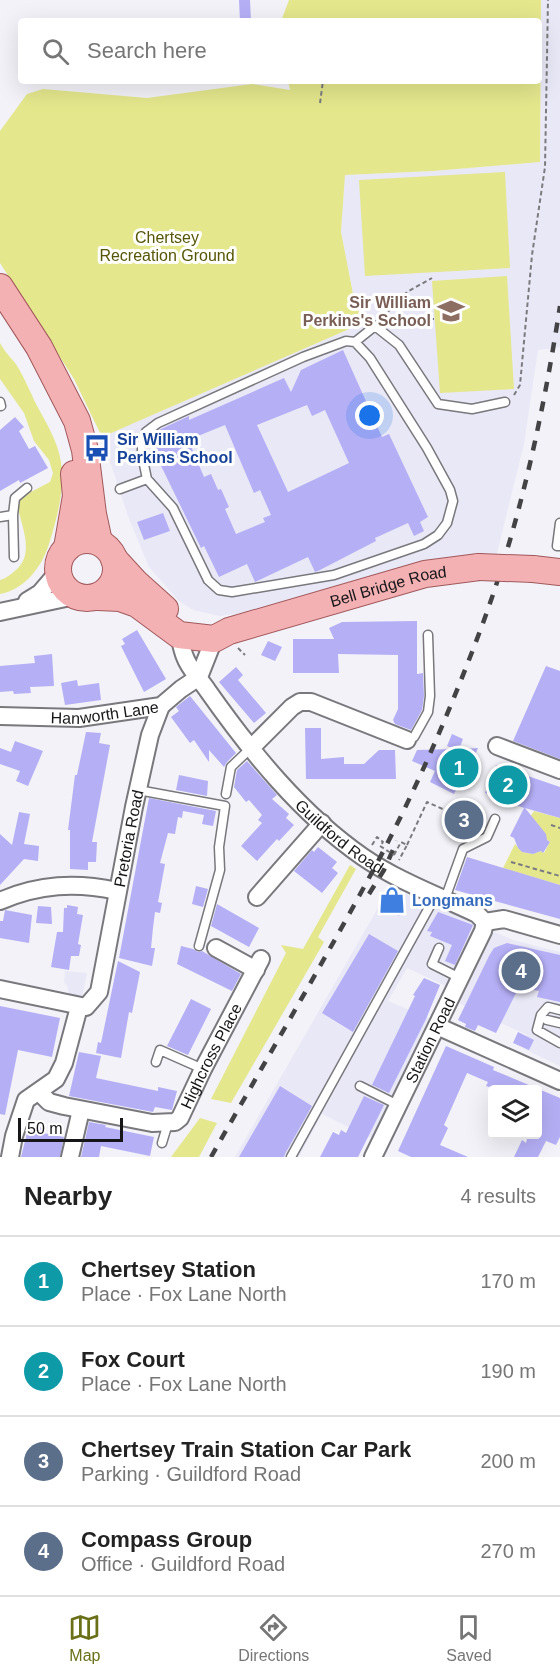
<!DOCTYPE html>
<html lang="en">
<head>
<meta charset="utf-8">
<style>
  body { margin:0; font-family:Helvetica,sans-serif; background:#f2f2f2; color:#222 }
  .controls { position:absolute; right:18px; bottom:18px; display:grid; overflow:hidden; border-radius:6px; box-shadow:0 6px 24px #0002 }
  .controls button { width:54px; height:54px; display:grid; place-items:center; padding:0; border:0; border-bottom:2px solid #e0e0e0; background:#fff; color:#222; font:30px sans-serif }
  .scale { position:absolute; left:18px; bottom:15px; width:105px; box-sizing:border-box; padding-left:6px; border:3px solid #161618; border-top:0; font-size:16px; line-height:21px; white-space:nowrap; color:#161618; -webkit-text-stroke:4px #fff; paint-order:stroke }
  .you { position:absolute; left:370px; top:416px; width:21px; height:21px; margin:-15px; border:4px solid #fff; border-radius:50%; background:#1a73e8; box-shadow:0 0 0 9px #1a73e833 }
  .badge { display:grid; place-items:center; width:39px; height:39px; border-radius:50%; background:#697017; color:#fff; font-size:20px; font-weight:700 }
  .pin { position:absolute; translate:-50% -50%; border:3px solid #fff; box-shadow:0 2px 6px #0006 }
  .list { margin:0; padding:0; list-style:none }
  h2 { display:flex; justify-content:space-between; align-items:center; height:78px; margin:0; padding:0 24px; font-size:26px }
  h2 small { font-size:20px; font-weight:400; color:#767676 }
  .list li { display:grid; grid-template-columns:39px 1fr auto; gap:18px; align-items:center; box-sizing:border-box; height:90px; padding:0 24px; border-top:2px solid #e0e0e0 }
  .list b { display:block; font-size:22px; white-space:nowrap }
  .list p { margin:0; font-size:20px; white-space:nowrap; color:#767676 }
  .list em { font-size:20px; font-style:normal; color:#767676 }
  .icon { flex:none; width:33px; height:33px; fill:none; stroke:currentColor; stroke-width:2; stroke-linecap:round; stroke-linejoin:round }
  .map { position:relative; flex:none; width:560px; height:1157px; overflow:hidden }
  .search { position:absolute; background:#fff; box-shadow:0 6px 24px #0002; left:18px; right:18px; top:18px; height:66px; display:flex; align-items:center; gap:15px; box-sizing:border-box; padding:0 21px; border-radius:6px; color:#767676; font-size:22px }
  .sheet { height:438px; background:#fff }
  nav { display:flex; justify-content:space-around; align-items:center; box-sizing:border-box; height:84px; border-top:2px solid #e0e0e0; background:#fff; font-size:16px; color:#767676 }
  nav a { display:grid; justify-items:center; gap:3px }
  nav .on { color:#697017 }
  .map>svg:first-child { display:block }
  .built { fill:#e9e8f6 }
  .green { fill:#e4e78c }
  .building { fill:#b5aff6; fill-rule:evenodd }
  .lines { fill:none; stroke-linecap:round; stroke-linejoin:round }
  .lane-casing { stroke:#78787d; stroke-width:11 }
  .street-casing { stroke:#78787d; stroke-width:20 }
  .primary-casing { stroke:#a1595c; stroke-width:28 }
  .path { stroke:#7b7b7f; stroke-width:2; stroke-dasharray:4.5 3; stroke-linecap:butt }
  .lane { stroke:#fff; stroke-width:8 }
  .street { stroke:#fff; stroke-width:16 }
  .primary { stroke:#f4b1b3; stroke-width:26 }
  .rail { stroke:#434345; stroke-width:4.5; stroke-dasharray:10 10; stroke-linecap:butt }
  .primary-bridge-casing { stroke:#a1595c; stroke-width:28; stroke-linecap:butt }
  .path-bridge { stroke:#7b7b7f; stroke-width:2; stroke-dasharray:4.5 3; stroke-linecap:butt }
  .primary-bridge { stroke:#f4b1b3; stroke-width:26 }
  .labels { text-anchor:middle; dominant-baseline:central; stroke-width:6; stroke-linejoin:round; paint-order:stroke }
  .park-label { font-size:16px; fill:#565604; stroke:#fff }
  .education-label { font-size:16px; font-weight:bold; fill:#785e54; stroke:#fff; text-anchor:end }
  .transit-label { font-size:16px; font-weight:bold; fill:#164399; stroke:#fff; text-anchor:start }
  .street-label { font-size:16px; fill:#161618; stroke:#fff }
  .shop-label { font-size:16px; font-weight:bold; fill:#366cbe; stroke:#fff; text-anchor:start }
</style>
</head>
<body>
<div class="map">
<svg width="560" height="1157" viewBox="0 0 560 1157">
  <rect width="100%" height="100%" fill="#f2f2f8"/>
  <!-- built -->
  <path class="built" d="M541,0H560V347L538,350L524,444L495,561L265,609L220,616L193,610L178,600L149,567L129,519L102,437L363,323L354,299L341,232L345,175L433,171L540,162Z
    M390,887L513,940L560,952V1066L522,1048L527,1035L462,1005L446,986L407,968L388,1001L429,1018L371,1138L322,1114L299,1157H235Z
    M65,971L87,973L82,997L69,994L67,985L64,983Z"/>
  <!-- green -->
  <path class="green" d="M289,0H541L540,162L433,171L345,175L341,232L354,299L363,323L102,437L74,379L0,263V131L27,94L43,89L147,98L252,84L290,90L288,81H539V21H281Z
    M505,172L510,268L365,276L359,180Z
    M507,276L514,389L440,393L432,281Z
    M0,343C5,353 14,360 19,369C25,380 30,391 35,402C45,421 58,441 61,462C65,490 57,518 49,544C42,567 24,590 0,594V580C7,578 11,574 16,570C36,552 20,524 17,503L27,494L50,482L53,473L49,460L34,441L24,413L0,379Z
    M534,811L560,818V885L503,868L515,844L522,852L533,854L541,851L544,853L550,842L526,823Z
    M350,865L356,869L318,937L324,942L231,1103L211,1099L286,953L281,945L303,949Z
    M200,1118L217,1123L199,1157H171Z"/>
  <!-- building -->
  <path class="building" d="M239,0H250L251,21H240Z
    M343,350L382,437L389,434L428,517L420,522L424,531L414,536L408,523L375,538L376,541L318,571L315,572L308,557L255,582L247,564L219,577L204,546L201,548L149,441L151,436L161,429L189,416V420L284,378L291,392L301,370ZM307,405L312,416L325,410L349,463L288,492L257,425ZM225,425L254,493L260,490L271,515L263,518L265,522L236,534L225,509L229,507L221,489L218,490L211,474L204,477L190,444L200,440L198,436Z
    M15,417L24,427L19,431L29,449L35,446L48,468L20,483L19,480L0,491V430Z
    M163,513L170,531L144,540L137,522Z
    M417,621V674L423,673L424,696L422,710L411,730L395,724L393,720L398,709V655L338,654L339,673H293V639H334L329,628L342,622Z
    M137,630L166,679L144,692L121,646L125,644L122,639Z
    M268,641L282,647L275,661L261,655Z
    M52,654L54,686L30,687L31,693L14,694L13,691L0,692V666L35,663L34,656Z
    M546,666L560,671V759L513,741Z
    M236,667L243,675L238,680L266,713L254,723L219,682Z
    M77,680L78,686L99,683L101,700L65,705L61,683Z
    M190,696L236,753L227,762L224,767L209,750V762L194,740L190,743L171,717L179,711L176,707Z
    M305,728H321V759L344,757V764H364L379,750H395L396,779H306Z
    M86,732L101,733L99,743L110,745L92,842H97L96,862H88V870L70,869V830H68L75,775H77Z
    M452,734L463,739L459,749L478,748L461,787L458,786L454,794L430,782L435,771L412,761L417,750L455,749L447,746Z
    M15,741L43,751L28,786L16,781L20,771L0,764V748L11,752Z
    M247,761L277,795L272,799L289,814L286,818L294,825L279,841L277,839L257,861L241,846L262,823L258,820L262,815L249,800L246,802L234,787L237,770Z
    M496,765L560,787V818L525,808L546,834L547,840L550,842L543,853L541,851L533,854L522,852L518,848L514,838L510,836L524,808L485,793Z
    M179,775L208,781L207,796L176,790Z
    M149,798L216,811L213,826L202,824L204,815L183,811L182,818L178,817L175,834L168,833L160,863L165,864L158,902L162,903L160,913L155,912L153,928L151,948H155L152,966L119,958Z
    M19,812L30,814L24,844L39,846L38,861L24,859L0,885V834L12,845Z
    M318,847L337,862L332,868L338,873L322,893L294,871L312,850L314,852Z
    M467,857L560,885V919L455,890Z
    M196,886L208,889L203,907L192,904Z
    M390,895L405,902V906L399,916L383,908Z
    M217,904L259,928L249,947L211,926Z
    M67,905L78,907L77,914L83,915L78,944L81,945L79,956H71L69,970L51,967L57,932H63L64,908H67Z
    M38,906L51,907L52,924L36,923Z
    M5,910L32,915L29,943L0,938V921H3Z
    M438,912L473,925L455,965L445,961L452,945L430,936L432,932L427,931Z
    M369,934L398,951L353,1032L322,1013Z
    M507,943L560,955V1002L537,997L539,991L519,987L496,1033L478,1025L475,1031L465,1027L466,1024L458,1020L489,956L494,948Z
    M181,946L193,949L198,952L202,951L241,974L232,991L177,964Z
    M118,961L140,972L132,1013L129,1012L121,1058L96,1053L98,1042L101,1043Z
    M424,978L440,985L426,1019L389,1093L372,1085L415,996L413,995Z
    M191,999L211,1009L188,1055L167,1046Z
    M0,1006L60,1018L52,1057L18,1050L5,1115L0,1114Z
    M518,1032L534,1040L529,1050L513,1043Z
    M446,1046L494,1067L493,1070L560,1098V1137L556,1145L546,1141L538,1157H514L522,1140L526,1143L528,1135L537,1139V1089H496L486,1086L488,1082L467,1073L444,1125L448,1128L440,1145L468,1157H411L398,1151Z
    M79,1052L101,1056L96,1078L158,1091V1087L177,1091L172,1110L155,1107L153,1112L69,1096Z
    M280,1086L312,1106L285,1154L284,1157H239Z
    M364,1096L384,1105L358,1157H320L333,1132L339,1135L341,1130L346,1133Z
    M89,1122L106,1125L105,1127L154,1137L150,1156L101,1146L99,1157H81Z
    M29,1125L44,1128L43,1133L64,1137L60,1157H21Z"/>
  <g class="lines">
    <defs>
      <path id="lane" d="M346,341L355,342L370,358L427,448L450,490L453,501L447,523L438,535L424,544L334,575L232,592L219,590L208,580L173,508L147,479L142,455V443L146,432L158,423L303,357Z
        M355,342L375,326L399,345L438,404L472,409L505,402
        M0,402L1,406
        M120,489L147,479
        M0,517L13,515
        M560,523L557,546H560
        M14,557L13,515L15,498L27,488
        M407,740L414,737L428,712L430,696L428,635
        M138,790L225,806L219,847L220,870L199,946
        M226,794L231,767L251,748
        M445,899L463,849L487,837L495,819
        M439,948L432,964L460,978
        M560,1010L548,1007L541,1015L537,1030L560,1043
        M547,1020L560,1023
        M156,1062L160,1050L203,1069
        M360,1086L398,1105
        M162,1143L168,1123
        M291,1157L436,895"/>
      <g id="street">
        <path d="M27,601L40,593L58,572"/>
        <path d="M0,612L75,596"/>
        <path id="s1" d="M179,635C181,643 182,650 185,657C189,669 201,680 208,691C251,752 301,814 363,857C398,881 439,896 477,914L485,922"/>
        <path d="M199,677L214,639"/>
        <path id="s2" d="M0,716L79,718L161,706L181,689L199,677"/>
        <path d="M497,746L560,770"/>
        <path d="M251,748L292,707L300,702H311L407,740"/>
        <path d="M257,897L322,823"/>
        <path d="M0,901C39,884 76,882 117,891"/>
        <path d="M485,922L504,919L560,935"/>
        <path d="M216,948L256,970"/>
        <path id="s3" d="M0,989L86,1007L99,992L134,807L150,735L161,706"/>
        <path d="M437,1026L560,1081"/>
        <path id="s4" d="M39,1092L49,1102L64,1106L152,1123L175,1122L180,1118L203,1069L261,959"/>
        <path d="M10,1157L14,1136L26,1100L56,1079L64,1063L79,1007"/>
        <path d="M70,1157L81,1110"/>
        <path id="s5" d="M373,1157L483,931L485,922"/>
      </g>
      <g id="primary">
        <path d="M0,287L39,347L77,421L85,450L93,514L99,542"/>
        <circle cx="87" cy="569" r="29"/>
        <path d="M67,548L76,496L74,474"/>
        <path d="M114,559L136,583L165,609"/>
        <path d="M533,569L560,572"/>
        <path id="s6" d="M98,597L120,598L137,604L179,635L214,639L229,631L425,574L479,567"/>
      </g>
    </defs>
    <!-- lane casing -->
    <use href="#lane" class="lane-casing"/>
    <!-- street casing -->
    <use href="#street" class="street-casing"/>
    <!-- primary casing -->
    <use href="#primary" class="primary-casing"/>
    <!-- path -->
    <path class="path" d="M401,81H434
      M320,103L323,81
      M383,317L407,292L432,278
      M385,319H434
      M514,395L520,385L532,255L545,167L548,0
      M238,648L245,655
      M551,825L560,828
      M372,845L377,837L383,842L380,846
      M407,845L427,802L456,815
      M394,855L401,842L407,845L399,860
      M511,862L560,876"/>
    <!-- lane -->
    <use href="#lane" class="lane"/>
    <!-- street -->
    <use href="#street" class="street"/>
    <!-- primary -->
    <use href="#primary" class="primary"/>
    <!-- rail -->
    <path class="rail" d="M369,894L384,870L397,841
      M211,1157C266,1060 323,963 376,865C416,790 450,711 480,631C519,527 543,416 560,306"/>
    <defs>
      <path id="primary-bridge" d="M479,567L533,569"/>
    </defs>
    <!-- primary-bridge casing -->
    <use href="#primary-bridge" class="primary-bridge-casing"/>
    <!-- path-bridge -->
    <path class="path-bridge" d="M380,846L394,855"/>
    <!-- primary-bridge -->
    <use href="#primary-bridge" class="primary-bridge"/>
  </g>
  <!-- icons -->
  <defs>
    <symbol id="school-bare" viewBox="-9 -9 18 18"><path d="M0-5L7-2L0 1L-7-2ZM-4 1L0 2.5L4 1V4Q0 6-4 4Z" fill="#8d6e63" stroke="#fff" stroke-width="2.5" paint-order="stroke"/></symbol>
    <symbol id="bus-bare" viewBox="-9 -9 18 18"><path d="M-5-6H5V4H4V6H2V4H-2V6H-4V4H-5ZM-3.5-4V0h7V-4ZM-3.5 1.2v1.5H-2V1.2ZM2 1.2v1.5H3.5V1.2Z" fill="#1a4fb4" stroke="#fff" stroke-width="2.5" paint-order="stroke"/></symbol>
    <symbol id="shop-bare" viewBox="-9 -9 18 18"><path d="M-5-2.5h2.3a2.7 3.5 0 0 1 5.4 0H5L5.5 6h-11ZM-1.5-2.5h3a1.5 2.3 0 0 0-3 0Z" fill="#3f7fe0" stroke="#fff" stroke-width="2.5" paint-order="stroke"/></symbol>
  </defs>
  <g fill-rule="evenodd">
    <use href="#school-bare" x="432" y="292" width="38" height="38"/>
    <use href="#bus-bare" x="78" y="429" width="38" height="38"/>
    <use href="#shop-bare" x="373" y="881" width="38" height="38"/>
  </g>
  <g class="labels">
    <!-- park labels -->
    <g class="park-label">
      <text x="167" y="237">Chertsey<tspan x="167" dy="18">Recreation Ground</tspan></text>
    </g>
    <!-- education labels -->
    <g class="education-label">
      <text x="431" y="302">Sir William<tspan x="431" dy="18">Perkins's School</tspan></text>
    </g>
    <!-- transit labels -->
    <g class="transit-label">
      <text x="117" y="439">Sir William<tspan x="117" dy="18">Perkins School</tspan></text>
    </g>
    <!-- street labels -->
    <g class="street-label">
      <text stroke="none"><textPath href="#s6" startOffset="310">Bell Bridge Road</textPath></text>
      <text stroke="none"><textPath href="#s2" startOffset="105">Hanworth Lane</textPath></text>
      <text stroke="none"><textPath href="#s1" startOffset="261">Guildford Road</textPath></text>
      <text stroke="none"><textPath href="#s3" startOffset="264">Pretoria Road</textPath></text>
      <text stroke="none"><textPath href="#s5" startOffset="130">Station Road</textPath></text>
      <text stroke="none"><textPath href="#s4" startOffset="218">Highcross Place</textPath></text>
    </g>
    <!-- shop labels -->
    <g class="shop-label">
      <text x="412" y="900">Longmans</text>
    </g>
  </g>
</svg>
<div class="controls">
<button><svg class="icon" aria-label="layers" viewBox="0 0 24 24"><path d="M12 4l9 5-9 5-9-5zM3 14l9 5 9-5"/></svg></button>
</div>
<div class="scale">50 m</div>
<div class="you"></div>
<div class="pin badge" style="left:459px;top:768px;background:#0f9aa8">1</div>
<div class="pin badge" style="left:508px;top:785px;background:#0f9aa8">2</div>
<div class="pin badge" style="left:464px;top:820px;background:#5c6f8a">3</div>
<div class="pin badge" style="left:521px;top:971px;background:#5c6f8a">4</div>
<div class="search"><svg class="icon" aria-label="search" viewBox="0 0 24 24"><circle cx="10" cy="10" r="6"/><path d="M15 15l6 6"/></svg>Search here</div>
</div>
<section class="sheet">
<h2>Nearby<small>4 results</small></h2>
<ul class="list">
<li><span class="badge" style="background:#0f9aa8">1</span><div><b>Chertsey Station</b><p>Place · Fox Lane North</p></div><em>170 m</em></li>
<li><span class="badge" style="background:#0f9aa8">2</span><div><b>Fox Court</b><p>Place · Fox Lane North</p></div><em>190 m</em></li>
<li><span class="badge" style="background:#5c6f8a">3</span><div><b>Chertsey Train Station Car Park</b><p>Parking · Guildford Road</p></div><em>200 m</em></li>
<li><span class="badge" style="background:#5c6f8a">4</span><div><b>Compass Group</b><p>Office · Guildford Road</p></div><em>270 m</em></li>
</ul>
</section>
<nav>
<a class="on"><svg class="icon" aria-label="map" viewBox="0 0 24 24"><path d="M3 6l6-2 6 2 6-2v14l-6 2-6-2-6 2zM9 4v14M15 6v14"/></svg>Map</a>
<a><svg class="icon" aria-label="directions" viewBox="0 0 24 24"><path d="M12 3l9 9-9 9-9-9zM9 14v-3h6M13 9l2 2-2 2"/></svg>Directions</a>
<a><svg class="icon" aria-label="saved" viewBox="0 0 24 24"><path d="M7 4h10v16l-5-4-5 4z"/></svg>Saved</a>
</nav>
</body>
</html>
